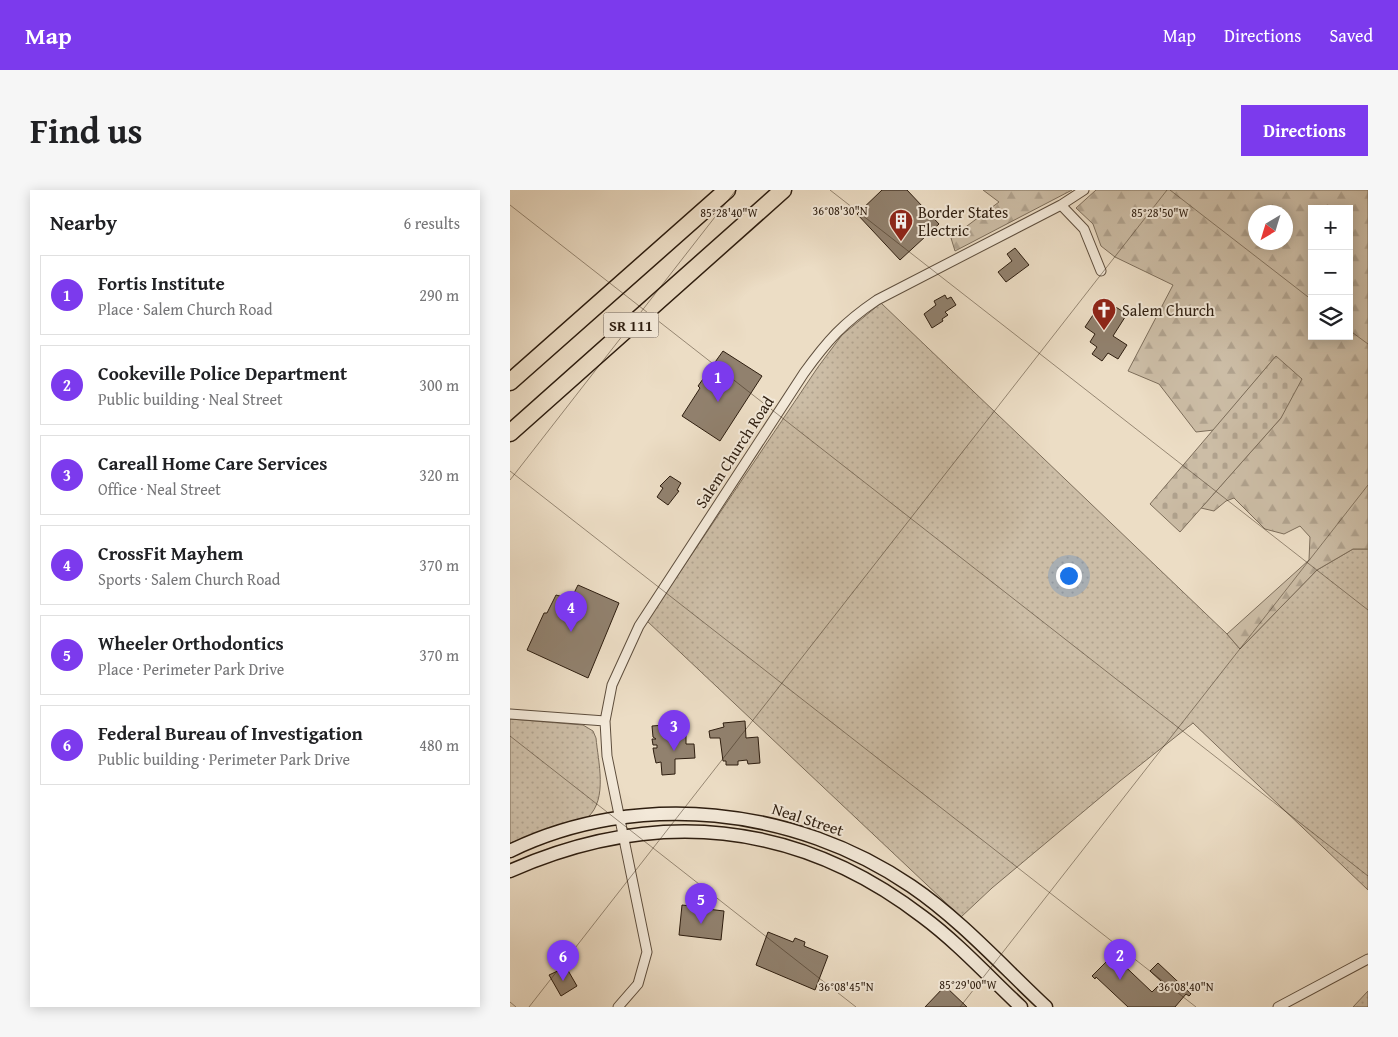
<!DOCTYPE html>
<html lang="en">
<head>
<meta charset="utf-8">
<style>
  body { margin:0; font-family:"Gentium Book Plus",serif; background:#f6f6f6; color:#202124 }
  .controls { position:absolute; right:15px; top:15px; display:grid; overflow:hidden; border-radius:0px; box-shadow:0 2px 12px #0003 }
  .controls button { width:45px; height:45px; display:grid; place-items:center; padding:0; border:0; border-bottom:1px solid #e0e0e0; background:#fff; color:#202124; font:25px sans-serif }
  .compass { position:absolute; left:738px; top:15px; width:45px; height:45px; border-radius:50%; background:#fff; box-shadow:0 2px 12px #0003; rotate:218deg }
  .you { position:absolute; left:558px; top:385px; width:18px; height:18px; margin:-12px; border:4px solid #fff; border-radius:50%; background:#1a73e8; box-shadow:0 0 0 8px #1a73e833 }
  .badge { display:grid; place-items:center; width:32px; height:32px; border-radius:50%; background:#7c3aed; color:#fff; font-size:16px; font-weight:700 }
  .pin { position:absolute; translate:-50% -41px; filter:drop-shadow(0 1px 2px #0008) }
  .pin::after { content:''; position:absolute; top:26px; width:18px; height:15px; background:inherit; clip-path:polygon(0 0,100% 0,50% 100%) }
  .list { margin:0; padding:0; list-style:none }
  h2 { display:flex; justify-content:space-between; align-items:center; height:65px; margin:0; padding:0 20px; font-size:21px }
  h2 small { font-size:16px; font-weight:400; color:#757577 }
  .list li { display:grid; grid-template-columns:32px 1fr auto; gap:15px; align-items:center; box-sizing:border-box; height:80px; margin:0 10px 10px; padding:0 10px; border:1px solid #e0e0e0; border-radius:0px }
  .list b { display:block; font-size:19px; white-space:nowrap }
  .list p { margin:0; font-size:16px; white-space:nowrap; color:#757577 }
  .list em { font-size:16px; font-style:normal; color:#757577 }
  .icon { flex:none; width:28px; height:28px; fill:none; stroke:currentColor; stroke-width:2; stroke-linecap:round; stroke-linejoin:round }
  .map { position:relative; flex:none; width:858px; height:817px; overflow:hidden; border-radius:0px }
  header { display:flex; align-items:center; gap:30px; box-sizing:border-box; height:70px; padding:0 25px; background:#7c3aed; color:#fff }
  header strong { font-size:24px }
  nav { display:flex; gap:28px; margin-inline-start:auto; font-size:18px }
  .intro { display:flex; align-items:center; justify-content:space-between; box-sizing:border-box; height:120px; padding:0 30px }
  h1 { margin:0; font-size:35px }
  .button { padding:12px 22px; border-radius:0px; background:#7c3aed; color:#fff; font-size:18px; font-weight:700 }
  main { display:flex; gap:30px; padding:0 30px }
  aside { flex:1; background:#fff; border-radius:0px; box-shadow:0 2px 12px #0003 }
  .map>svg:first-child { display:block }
  .grass { fill:url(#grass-dots); stroke:#7d6e5b }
  .forest { fill:url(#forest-firs); stroke:#7d6e5b; fill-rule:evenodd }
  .cemetery { fill:url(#cemetery-stones); stroke:#7d6e5b }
  .building { fill:#91816e; stroke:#2e1e10 }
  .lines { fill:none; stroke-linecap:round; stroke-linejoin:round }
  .street-casing { stroke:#5e4e3d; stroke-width:11 }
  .secondary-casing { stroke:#2e1e10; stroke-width:15 }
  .highway-casing { stroke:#2e1e10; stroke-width:19 }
  .street { stroke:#f3e9d9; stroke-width:9 }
  .secondary { stroke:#f3e9d9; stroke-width:12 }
  .highway { stroke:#ecddc5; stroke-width:16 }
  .ticks { fill:none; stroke:#2e1e10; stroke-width:1; stroke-opacity:0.45 }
  .labels { text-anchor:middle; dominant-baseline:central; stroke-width:4; stroke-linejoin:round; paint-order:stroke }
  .shield { fill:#f3e9d9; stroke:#695b4c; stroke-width:1 }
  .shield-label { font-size:15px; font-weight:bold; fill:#2e1e10 }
  .poi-label { font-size:16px; fill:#2e1e10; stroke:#f3e9d9; text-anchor:start }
  .street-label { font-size:16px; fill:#2e1e10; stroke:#f3e9d9 }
  .ticks-label { font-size:12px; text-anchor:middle; fill:#2e1e10; stroke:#f3e9d9; stroke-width:4; stroke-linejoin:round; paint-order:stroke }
</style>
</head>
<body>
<header>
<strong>Map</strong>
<nav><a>Map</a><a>Directions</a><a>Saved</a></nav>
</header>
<div class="intro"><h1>Find us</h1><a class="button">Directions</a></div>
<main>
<aside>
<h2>Nearby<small>6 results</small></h2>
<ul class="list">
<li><span class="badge">1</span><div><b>Fortis Institute</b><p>Place · Salem Church Road</p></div><em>290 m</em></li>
<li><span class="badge">2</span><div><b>Cookeville Police Department</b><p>Public building · Neal Street</p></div><em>300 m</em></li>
<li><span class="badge">3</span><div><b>Careall Home Care Services</b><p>Office · Neal Street</p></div><em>320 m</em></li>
<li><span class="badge">4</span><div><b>CrossFit Mayhem</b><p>Sports · Salem Church Road</p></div><em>370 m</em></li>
<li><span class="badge">5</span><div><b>Wheeler Orthodontics</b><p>Place · Perimeter Park Drive</p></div><em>370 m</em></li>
<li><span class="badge">6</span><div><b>Federal Bureau of Investigation</b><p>Public building · Perimeter Park Drive</p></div><em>480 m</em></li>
</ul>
</aside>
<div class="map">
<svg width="858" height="817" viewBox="0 0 858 817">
  <defs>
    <pattern id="grass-dots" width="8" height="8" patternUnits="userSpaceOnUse" patternTransform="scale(1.25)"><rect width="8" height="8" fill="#ccbda6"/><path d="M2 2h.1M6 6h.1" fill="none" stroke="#b0a28e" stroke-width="1.8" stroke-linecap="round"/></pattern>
    <pattern id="forest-firs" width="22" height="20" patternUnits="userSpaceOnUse" patternTransform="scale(1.25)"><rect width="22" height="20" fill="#ccbda6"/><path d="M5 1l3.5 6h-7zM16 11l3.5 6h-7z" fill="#b0a28e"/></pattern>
    <pattern id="cemetery-stones" width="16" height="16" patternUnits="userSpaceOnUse" patternTransform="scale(1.25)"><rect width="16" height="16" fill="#ccbda6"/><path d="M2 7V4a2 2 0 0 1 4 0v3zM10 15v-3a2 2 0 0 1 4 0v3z" fill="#b0a28e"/></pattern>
  </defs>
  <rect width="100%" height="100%" fill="#ecddc5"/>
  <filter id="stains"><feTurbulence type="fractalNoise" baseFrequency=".004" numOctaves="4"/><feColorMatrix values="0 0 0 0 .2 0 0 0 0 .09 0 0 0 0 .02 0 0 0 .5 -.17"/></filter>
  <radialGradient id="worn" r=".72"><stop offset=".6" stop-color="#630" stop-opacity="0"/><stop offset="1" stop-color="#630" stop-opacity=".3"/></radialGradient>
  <!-- grass -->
  <path class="grass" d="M371,113L717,444L730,459L807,380L843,359H858V700L683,533L610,591L482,698L451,727L137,431L308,177L332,145Z
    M0,529L73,535L83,541L86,548C88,571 98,609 78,627L0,653Z
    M858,801V817H843Z"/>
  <!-- forest -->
  <path class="forest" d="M473,0H562L445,61L441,48L489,12Z
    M586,0H858V359H843L807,380L730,459L717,444L799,370L800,347L790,336L774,344L755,339L724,308L716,311L704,321L691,318L771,228L766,166L704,240L686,242L649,194L618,181L663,95L605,67L591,56L583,34L566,18ZM802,19H839V146H802ZM746,22H776V52H746Z"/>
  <!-- cemetery -->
  <path class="cemetery" d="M766,166L792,189L771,228L670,342L640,314Z"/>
  <!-- building -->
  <path class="building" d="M372,0H397L429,34L390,70L347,24Z
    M505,58L519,75L496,92L488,82L502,71L497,64Z
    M435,105L437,109L441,107L446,115L435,122L438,125L432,129L433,131L422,138L414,124L426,115L424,111Z
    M604,116L617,124L603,146L617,155L608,169L598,163L592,171L582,164L587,157L580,152L585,144L575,137L587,119L598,126Z
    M213,161L252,186L210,251L172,226L190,198L188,196Z
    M160,286L171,293L167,300L169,301L158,315L147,307L153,298L150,296Z
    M68,395L109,413L78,488L17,460L34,423H37L46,405L61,409Z
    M235,531L236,548L248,547L250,573L238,574L237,570L228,571V575H216V571H213L210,548H200L199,541L214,537L213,533Z
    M167,534L168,540H176V554H184L185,568L165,569V584L152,585L151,572L146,573L144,564L143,558H147V555H143L142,549H146L143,547L142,536Z
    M172,715L189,717L188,722L197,723V719L214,721L211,750L169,745Z
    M258,742L283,752L285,748L295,752L294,756L318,766L305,800L246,775Z
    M603,765L642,802L652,792L640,781L648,773L681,804L679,806L676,804L665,817H618L586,787L585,789L582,786Z
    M56,777L67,796L51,806L39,785Z
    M435,796L457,817H415Z"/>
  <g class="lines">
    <defs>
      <path id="street" d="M551,15L574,39L591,81
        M0,524L95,531
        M108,817L128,794L137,762L97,566L95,531L102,495L129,436L294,183C317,151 333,133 367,110L551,15L574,0
        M768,817L858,769"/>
      <path id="secondary" d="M0,661C128,599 285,617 401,696C451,730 492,776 536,817
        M0,681C145,617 287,630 413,727C448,753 479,787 511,817"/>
      <path id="highway" d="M0,192L217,0
        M0,243L273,0"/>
    </defs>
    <!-- street casing -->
    <use href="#street" class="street-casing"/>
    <!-- secondary casing -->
    <use href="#secondary" class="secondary-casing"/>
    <!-- highway casing -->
    <use href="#highway" class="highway-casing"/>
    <!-- street -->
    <use href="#street" class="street"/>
    <!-- secondary -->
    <use href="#secondary" class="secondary"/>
    <!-- highway -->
    <use href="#highway" class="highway"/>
  </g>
  <!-- ticks -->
  <path class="ticks" d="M320,0L858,420M660,0L802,110M0,15L858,686M839,140L858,154M0,281L686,817M0,290L226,0M0,546L346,817M0,812L6,817M19,817L657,0M450,817L858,295"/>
  <!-- icons -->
  <defs>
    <symbol id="building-pin" viewBox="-11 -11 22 30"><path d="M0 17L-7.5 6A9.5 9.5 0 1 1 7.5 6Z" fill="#8f2418" stroke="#f3e9d9"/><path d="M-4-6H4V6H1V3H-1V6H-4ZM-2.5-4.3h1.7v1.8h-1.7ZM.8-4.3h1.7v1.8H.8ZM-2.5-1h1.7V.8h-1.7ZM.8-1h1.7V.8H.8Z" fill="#fff"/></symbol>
    <symbol id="church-pin" viewBox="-11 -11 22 30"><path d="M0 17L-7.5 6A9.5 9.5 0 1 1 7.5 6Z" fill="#8f2418" stroke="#f3e9d9"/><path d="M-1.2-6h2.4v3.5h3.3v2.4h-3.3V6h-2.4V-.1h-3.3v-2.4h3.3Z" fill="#fff"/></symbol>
  </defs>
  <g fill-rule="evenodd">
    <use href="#building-pin" x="377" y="17" width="28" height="38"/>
    <use href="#church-pin" x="580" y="106" width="28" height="38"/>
  </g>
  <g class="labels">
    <!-- shield labels -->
    <rect class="shield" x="93.5" y="122.5" width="55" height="25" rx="4"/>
    <g class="shield-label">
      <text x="121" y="135">SR 111</text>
    </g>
    <!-- poi labels -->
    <g class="poi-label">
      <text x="408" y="22">Border States<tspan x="408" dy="18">Electric</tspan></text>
      <text x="612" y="120">Salem Church</text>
    </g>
    <!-- street labels -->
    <g class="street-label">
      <text transform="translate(224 262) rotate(-57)">Salem Church Road</text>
      <text transform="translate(298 629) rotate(18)">Neal Street</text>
    </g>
  </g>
  <g class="ticks-label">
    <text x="330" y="25">36°08'30"N</text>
    <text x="219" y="27">85°28'40"W</text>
    <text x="650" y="27">85°28'50"W</text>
    <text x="458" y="799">85°29'00"W</text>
    <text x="336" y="801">36°08'45"N</text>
    <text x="676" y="801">36°08'40"N</text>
  </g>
  <rect width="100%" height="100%" filter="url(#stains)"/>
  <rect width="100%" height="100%" fill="url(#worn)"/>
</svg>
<div class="controls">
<button>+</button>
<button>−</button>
<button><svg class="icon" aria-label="layers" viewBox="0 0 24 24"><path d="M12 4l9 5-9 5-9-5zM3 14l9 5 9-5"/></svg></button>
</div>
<svg class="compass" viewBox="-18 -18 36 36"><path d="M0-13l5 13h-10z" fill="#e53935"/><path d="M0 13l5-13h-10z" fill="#757577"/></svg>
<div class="you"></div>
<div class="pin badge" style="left:208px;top:212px">1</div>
<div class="pin badge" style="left:610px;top:790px">2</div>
<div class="pin badge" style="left:164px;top:561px">3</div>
<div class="pin badge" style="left:61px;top:442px">4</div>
<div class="pin badge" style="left:191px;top:734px">5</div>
<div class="pin badge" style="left:53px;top:791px">6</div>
</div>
</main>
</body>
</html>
